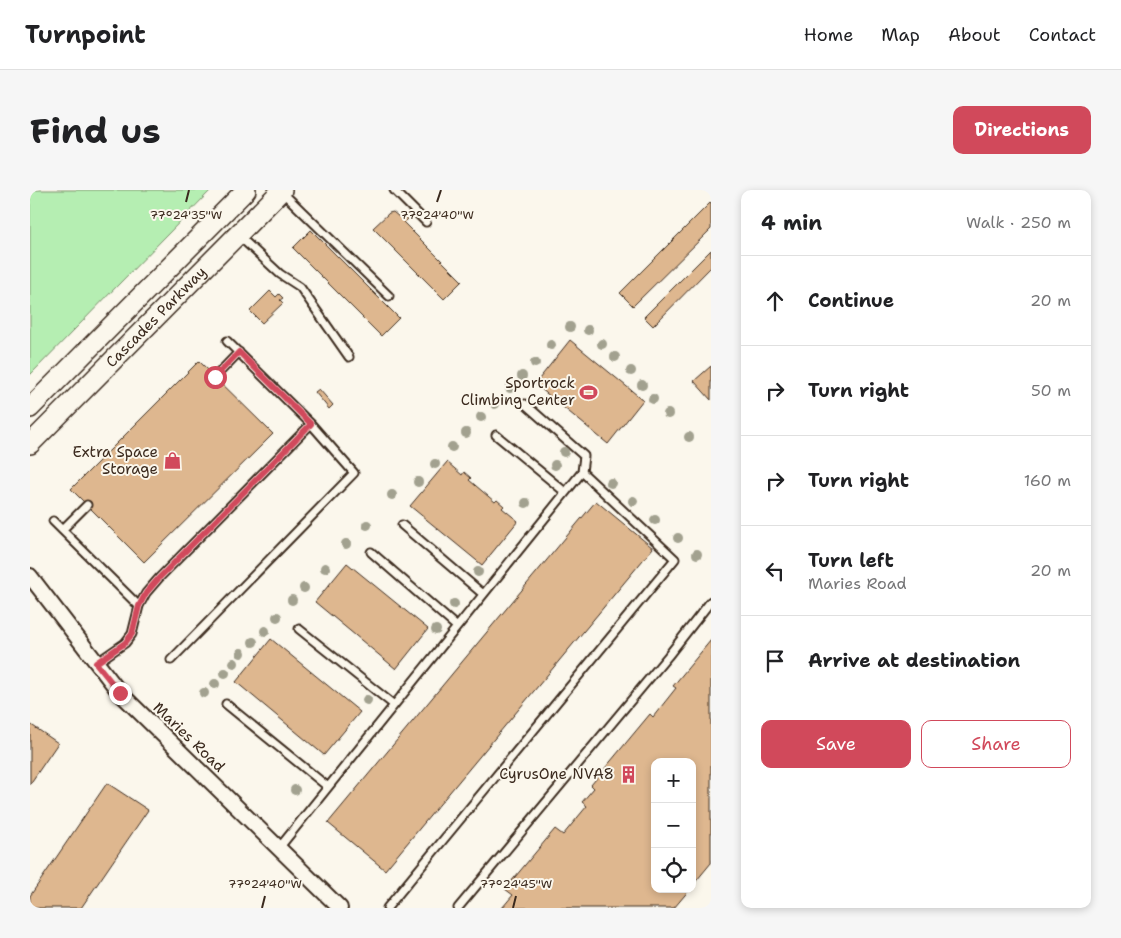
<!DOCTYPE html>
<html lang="en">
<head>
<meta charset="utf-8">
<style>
  body { margin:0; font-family:"Shantell Sans",sans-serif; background:#f6f6f6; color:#202124 }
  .controls { position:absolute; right:15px; bottom:15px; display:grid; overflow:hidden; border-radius:10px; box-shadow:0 2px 8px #0003 }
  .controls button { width:45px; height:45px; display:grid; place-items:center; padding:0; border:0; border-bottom:1px solid #e0e0e0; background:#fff; color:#202124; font:25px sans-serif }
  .stop { position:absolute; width:15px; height:15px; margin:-11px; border:4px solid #d1495b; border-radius:50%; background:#fff }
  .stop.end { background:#d1495b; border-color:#fff; box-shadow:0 1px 5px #0008 }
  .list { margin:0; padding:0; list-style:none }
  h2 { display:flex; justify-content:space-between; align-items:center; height:65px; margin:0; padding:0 20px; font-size:21px }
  h2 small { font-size:16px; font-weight:400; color:#757577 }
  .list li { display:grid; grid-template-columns:32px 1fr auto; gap:15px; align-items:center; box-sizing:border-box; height:90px; padding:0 20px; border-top:1px solid #e0e0e0 }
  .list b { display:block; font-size:19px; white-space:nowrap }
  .list p { margin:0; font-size:16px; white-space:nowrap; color:#757577 }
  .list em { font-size:16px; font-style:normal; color:#757577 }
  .actions { display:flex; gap:10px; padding:15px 20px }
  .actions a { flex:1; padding:11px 0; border:1px solid #d1495b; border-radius:10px; text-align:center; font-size:18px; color:#d1495b }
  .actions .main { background:#d1495b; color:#fff }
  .icon { flex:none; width:28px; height:28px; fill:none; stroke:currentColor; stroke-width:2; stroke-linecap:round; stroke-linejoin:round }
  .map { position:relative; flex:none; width:681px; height:718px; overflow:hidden; border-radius:10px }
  header { display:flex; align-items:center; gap:30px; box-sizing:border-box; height:70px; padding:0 25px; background:#fff; border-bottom:1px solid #e0e0e0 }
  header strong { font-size:24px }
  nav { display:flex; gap:28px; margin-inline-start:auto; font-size:18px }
  .intro { display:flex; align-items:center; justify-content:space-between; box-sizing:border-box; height:120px; padding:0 30px }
  h1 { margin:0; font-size:35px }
  .button { padding:12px 22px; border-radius:10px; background:#d1495b; color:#fff; font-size:18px; font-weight:700 }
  main { display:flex; gap:30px; padding:0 30px }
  aside { flex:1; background:#fff; border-radius:10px; box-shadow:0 2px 8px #0003 }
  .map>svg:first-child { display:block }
  .green { fill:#b5eeb2; stroke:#788c68 }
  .building { fill:#deb78f; stroke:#3b2a1e }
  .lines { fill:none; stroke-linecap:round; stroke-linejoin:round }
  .lane-casing { stroke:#3b2a1e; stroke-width:11 }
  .street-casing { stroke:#3b2a1e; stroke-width:18 }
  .secondary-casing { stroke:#3b2a1e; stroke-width:22 }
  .lane { stroke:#fbf7ec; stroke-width:7 }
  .street { stroke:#fbf7ec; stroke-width:14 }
  .secondary { stroke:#fbf7ec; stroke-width:19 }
  .tree { fill:#a2a18f }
  .route { stroke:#d1495b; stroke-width:6 }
  .ticks { fill:none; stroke:#3b2a1e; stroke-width:2 }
  .labels { text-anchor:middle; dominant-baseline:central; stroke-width:4; stroke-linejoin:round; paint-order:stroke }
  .street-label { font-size:15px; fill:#3b2a1e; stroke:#fbf7ec }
  .poi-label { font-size:15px; fill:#3b2a1e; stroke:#fbf7ec; text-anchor:end }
  .ticks-label { font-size:12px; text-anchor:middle; fill:#3b2a1e; stroke:#fbf7ec; stroke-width:4; stroke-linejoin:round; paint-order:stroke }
</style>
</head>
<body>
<header>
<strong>Turnpoint</strong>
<nav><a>Home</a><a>Map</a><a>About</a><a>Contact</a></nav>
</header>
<div class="intro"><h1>Find us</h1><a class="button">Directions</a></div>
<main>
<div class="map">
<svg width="681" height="718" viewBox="0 0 681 718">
  <rect width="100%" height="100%" fill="#fbf7ec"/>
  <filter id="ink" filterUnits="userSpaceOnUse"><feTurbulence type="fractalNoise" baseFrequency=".02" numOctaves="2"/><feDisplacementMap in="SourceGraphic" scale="10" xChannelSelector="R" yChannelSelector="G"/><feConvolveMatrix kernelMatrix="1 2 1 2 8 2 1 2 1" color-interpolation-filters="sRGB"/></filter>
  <g filter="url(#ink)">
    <!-- green -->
    <path class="green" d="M0,0H181L0,185Z"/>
    <!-- building -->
    <path class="building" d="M681,12V39L603,116L590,103Z
      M363,22L369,27L373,24L378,29L374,33L432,91L414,109L343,38L359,23Z
      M281,40L369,128L351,146L263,58Z
      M681,60V77L623,136L614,127Z
      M240,101L246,107L249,104L253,108L250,110L253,113L232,133L220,121Z
      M540,150L613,210L578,254L505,194Z
      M169,171L243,244L114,372L41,299Z
      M681,176V210L664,191Z
      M289,199L303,215L299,219L285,202Z
      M417,272L432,285L434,282L441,288L439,290L465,312L467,310L474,316L472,318L488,331L452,375L380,316Z
      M566,311L623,358L355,680L298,633Z
      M317,373L398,439L366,479L285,412Z
      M241,449L330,522L294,565L206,492Z
      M681,450V673L662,696V572H625V699H660L644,718H472L483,705L475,699L525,639L533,645L557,616L552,612L564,598L561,595L620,524L623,527L646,498L643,496Z
      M0,534L28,553L0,594Z
      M77,593L118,620L51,718H0V706Z"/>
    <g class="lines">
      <defs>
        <path id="lane" d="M364,0L396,32
          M251,1L359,106
          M209,46L250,84L270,97L319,167
          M197,151L281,234
          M185,187L209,162
          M495,214L554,266L552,282
          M466,245L535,302
          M23,331L109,416
          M372,335L453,404
          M32,340L57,315
          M341,362L427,437
          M269,439L364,515
          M66,473L95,453L102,444L109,416L116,403L129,388L281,234L324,283L141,470
          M196,514L298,597
          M249,658L552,282L645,369L357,718
          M428,718L638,466L681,411"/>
        <path id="street" d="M0,386L90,503L310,718"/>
        <g id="secondary">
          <path d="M0,218L216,0"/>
          <path id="s1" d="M0,254L252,0"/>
        </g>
      </defs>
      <!-- lane casing -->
      <use href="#lane" class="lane-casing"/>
      <!-- street casing -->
      <use href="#street" class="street-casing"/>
      <!-- secondary casing -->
      <use href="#secondary" class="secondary-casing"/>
      <!-- lane -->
      <use href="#lane" class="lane"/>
      <!-- street -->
      <use href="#street" class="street"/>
      <!-- secondary -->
      <use href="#secondary" class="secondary"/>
    </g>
    <!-- trees -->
    <g class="tree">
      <circle cx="540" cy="137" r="5"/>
      <circle cx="558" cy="140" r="5"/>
      <circle cx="572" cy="154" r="5"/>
      <circle cx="521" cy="155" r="5"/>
      <circle cx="585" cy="167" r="5"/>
      <circle cx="505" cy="173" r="5"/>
      <circle cx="601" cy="181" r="5"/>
      <circle cx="492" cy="186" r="5"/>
      <circle cx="612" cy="195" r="5"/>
      <circle cx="480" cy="198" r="5"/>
      <circle cx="623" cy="209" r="5"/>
      <circle cx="465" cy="214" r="5"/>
      <circle cx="638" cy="224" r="5"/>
      <circle cx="451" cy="227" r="5"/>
      <circle cx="436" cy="243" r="5"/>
      <circle cx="659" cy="247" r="5"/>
      <circle cx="422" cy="257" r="5"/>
      <circle cx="534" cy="262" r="5"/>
      <circle cx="405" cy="274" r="5"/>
      <circle cx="525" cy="275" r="5"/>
      <circle cx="388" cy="292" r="5"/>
      <circle cx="581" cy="293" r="5"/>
      <circle cx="362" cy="305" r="5"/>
      <circle cx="603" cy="311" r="5"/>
      <circle cx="496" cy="313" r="5"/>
      <circle cx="625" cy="330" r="5"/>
      <circle cx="337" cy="335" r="5"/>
      <circle cx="648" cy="348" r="5"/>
      <circle cx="316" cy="354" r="5"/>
      <circle cx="667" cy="364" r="5"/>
      <circle cx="295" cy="378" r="5"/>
      <circle cx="448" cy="382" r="5"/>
      <circle cx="274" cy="398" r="5"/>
      <circle cx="262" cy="410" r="5"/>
      <circle cx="424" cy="414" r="5"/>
      <circle cx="247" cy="427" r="5"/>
      <circle cx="406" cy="440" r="5"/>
      <circle cx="235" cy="441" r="5"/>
      <circle cx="223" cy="452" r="5"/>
      <circle cx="211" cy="463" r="5"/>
      <circle cx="204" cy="473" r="5"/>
      <circle cx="195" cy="483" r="5"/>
      <circle cx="185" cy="494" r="5"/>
      <circle cx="174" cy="503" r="5"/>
      <circle cx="337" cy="510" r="5"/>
      <circle cx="265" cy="600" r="5"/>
    </g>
  </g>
  <g class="lines" filter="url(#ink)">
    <!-- route -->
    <path class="route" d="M90,503L66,473L95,453L102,444L109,416L116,403L129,388L281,234L209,162L185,187"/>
  </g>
  <!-- ticks -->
  <path class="ticks" d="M156,12L159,0M407,12L411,0M232,718L235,706M483,718L486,706"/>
  <!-- icons -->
  <defs>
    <symbol id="stadium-bare" viewBox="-9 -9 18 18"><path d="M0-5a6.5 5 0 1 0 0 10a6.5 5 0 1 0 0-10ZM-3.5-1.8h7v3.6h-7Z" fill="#d1495b" stroke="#fbf7ec" stroke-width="2.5" paint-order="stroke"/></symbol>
    <symbol id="shop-bare" viewBox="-9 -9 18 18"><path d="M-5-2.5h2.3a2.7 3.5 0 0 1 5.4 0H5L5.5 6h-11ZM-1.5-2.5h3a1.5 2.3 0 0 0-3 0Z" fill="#d1495b" stroke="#fbf7ec" stroke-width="2.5" paint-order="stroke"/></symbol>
    <symbol id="building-bare" viewBox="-9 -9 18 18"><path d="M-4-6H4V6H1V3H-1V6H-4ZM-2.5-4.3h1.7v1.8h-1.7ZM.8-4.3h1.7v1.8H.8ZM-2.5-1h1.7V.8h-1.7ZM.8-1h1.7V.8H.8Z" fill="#d1495b" stroke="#fbf7ec" stroke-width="2.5" paint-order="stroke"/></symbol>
  </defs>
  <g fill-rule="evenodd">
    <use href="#stadium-bare" x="546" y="190" width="25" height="25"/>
    <use href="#shop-bare" x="130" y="258" width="25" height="25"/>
    <use href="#building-bare" x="586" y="572" width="25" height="25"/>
  </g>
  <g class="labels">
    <!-- street labels -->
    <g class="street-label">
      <text stroke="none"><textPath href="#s1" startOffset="179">Cascades Parkway</textPath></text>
      <text transform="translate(159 547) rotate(44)">Maries Road</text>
    </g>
    <!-- poi labels -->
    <g class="poi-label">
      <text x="545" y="193">Sportrock<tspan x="545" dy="17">Climbing Center</tspan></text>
      <text x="128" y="262">Extra Space<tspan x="128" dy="17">Storage</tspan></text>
      <text x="584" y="584">CyrusOne NVA8</text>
    </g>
  </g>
  <g class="ticks-label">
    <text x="156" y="29">77°24'35"W</text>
    <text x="407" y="29">77°24'40"W</text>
    <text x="235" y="698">77°24'40"W</text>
    <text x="486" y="698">77°24'45"W</text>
  </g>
</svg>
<div class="controls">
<button>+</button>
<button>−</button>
<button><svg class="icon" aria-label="locate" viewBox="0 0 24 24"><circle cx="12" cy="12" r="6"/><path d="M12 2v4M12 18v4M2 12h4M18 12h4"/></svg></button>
</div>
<div class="stop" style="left:185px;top:187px"></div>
<div class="stop end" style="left:90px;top:503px"></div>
</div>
<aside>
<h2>4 min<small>Walk · 250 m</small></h2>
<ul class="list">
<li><svg class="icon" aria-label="ahead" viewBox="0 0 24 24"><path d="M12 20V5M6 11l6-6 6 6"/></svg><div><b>Continue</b></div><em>20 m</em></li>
<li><svg class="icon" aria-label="right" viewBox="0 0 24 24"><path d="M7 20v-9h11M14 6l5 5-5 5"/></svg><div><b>Turn right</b></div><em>50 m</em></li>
<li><svg class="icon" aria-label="right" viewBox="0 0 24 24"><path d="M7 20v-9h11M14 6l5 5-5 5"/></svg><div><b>Turn right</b></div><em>160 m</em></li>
<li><svg class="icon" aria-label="left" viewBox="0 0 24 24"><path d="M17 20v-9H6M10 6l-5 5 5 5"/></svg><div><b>Turn left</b><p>Maries Road</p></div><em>20 m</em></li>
<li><svg class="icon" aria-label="arrive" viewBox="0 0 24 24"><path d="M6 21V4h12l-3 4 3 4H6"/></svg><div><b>Arrive at destination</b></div></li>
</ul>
<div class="actions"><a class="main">Save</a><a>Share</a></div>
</aside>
</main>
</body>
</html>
